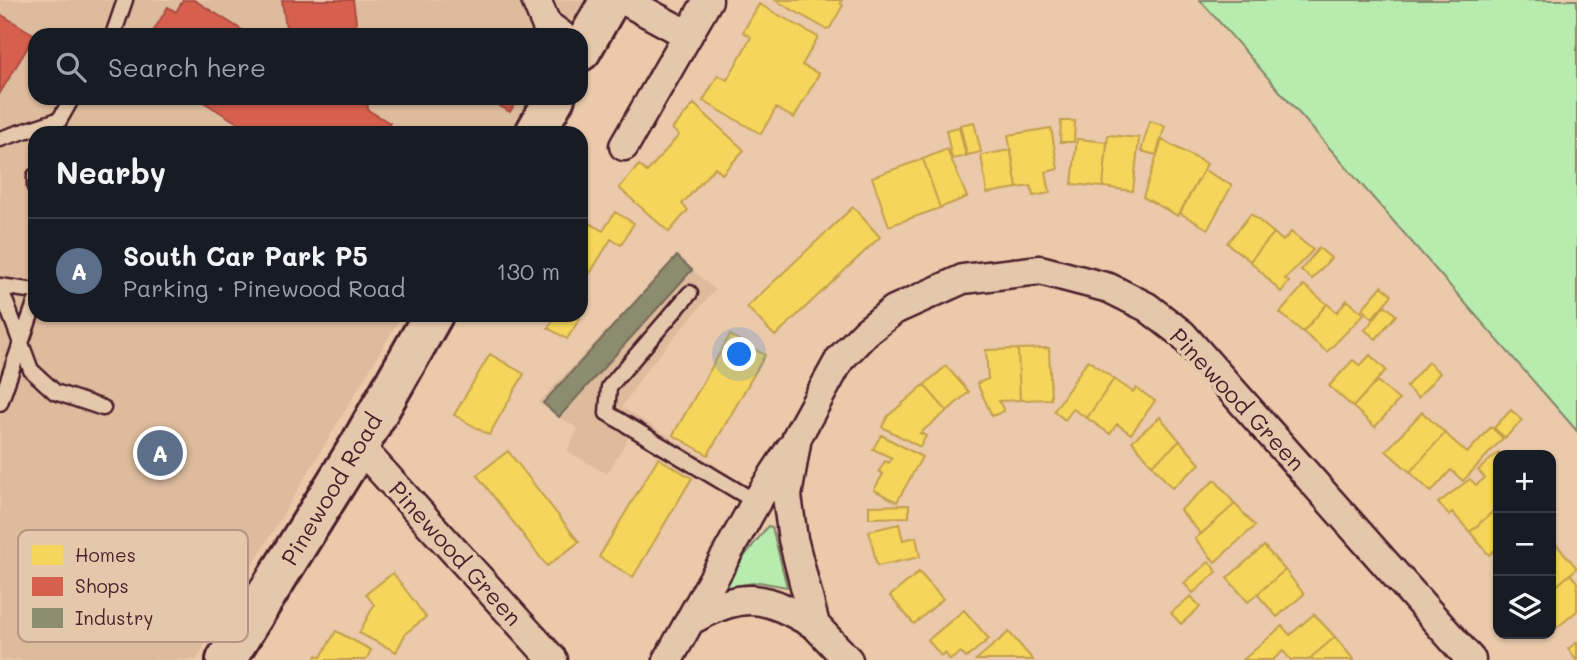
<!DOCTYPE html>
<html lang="en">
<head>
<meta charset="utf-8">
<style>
  body { margin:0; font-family:Mali,sans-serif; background:#20242c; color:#f1f3f6 }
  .controls { position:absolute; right:21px; bottom:21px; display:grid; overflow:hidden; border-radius:14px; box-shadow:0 2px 5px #0004 }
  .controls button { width:63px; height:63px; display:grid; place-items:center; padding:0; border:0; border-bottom:2px solid #363941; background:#171b24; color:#f1f3f6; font:35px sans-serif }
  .you { position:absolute; left:740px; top:355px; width:24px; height:24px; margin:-18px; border:5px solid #fff; border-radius:50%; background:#1a73e8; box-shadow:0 0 0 10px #1a73e833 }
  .badge { display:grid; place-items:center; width:46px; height:46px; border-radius:50%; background:#c8321e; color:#fff; font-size:23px; font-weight:700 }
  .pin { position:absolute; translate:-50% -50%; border:4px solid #fff; box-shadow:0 2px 7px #0006 }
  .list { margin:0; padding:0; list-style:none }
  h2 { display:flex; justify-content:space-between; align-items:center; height:91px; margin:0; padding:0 28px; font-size:30px }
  h2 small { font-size:23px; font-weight:400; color:#9ea1a6 }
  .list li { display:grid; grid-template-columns:46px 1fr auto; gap:21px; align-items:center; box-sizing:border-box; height:105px; padding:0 28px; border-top:2px solid #363941 }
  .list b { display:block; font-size:26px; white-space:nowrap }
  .list p { margin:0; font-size:23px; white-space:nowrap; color:#9ea1a6 }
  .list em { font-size:23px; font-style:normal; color:#9ea1a6 }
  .icon { flex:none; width:38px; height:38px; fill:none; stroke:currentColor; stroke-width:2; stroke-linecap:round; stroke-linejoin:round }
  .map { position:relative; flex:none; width:1577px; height:660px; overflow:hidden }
  .search { position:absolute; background:#171b24; box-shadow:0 2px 5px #0004; left:28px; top:28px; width:560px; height:77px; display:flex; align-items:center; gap:18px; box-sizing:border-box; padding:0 24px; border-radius:21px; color:#9ea1a6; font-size:26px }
  .panel { position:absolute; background:#171b24; box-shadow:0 2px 5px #0004; left:28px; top:126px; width:560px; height:196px; border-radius:21px }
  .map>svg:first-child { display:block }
  .built { fill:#ddbb9d }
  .green { fill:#b7ecae; stroke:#80866c; stroke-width:2 }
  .homes { fill:#f6d55c; stroke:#c29e4d; stroke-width:2 }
  .shops { fill:#d6604d; stroke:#ac4c43; stroke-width:2 }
  .industry { fill:#8c8c6e; stroke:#786b5a; stroke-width:2 }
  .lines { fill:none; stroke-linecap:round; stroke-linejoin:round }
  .lane-casing { stroke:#4a1f2b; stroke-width:19 }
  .street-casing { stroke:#4a1f2b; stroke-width:33 }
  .secondary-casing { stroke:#4a1f2b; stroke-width:44 }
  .lane { stroke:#e5c8ac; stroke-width:14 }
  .street { stroke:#e5c8ac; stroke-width:28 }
  .secondary { stroke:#e5c8ac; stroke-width:38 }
  .labels { text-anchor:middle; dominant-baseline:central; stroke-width:7; stroke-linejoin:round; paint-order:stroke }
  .street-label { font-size:23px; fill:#4a1f2b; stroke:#e5c8ac }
  .key { fill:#e5c8ac; stroke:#b69585; stroke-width:2 }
  .key-label { font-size:19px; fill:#4a1f2b }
</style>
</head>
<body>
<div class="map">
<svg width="1577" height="660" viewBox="0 0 1577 660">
  <rect width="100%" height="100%" fill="#eacaaa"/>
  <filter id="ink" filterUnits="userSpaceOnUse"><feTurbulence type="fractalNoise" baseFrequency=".0143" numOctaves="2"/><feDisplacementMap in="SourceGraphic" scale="14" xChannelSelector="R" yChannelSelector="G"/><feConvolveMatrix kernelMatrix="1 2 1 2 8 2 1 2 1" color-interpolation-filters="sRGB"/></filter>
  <g filter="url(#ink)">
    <!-- built -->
    <path class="built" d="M0,0H584L565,35H35V98H530L510,133H35V315H402L196,660H0Z
      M677,256L715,290L646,370L622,407L718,467L711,485L630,435L607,474L567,451L578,429L538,403Z"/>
    <!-- green -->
    <path class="green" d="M1200,0H1577V431Z
      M768,526L772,527L787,587L759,582L719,589Z"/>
    <!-- homes -->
    <path class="homes" d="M775,0H842L840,3L843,5L830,28L826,29Z
      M759,4L818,37L802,65L819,74L794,118L776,108L761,134L703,101L718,75L727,80L751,37L743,32Z
      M694,104L744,150L722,174L715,167L682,204L688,210L669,232L619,188L639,165L647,172L679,135L672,129Z
      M1061,121H1075L1074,142H1060Z
      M1150,121L1165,126L1156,155L1141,151Z
      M974,122L981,152L967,155L960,125Z
      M959,127L966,156L952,159L946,130Z
      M1051,128L1058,169L1046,172L1050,193L1033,196L1031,186L1017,188L1008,135Z
      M1108,135L1139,138L1133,191L1103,187Z
      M1077,139L1107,142L1103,187L1072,184Z
      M1162,140L1207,164L1178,216L1143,197Z
      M947,149L967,197L940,208L923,159Z
      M1011,150L1017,188L987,193L981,155Z
      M923,159L940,208L889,226L872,177Z
      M1204,170L1232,185L1208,229L1180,213Z
      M853,207L880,237L775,336L747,307Z
      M615,212L634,223L621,245L611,239L581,288V224L589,228L591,224L603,231Z
      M1251,214L1274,233L1250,261L1227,243Z
      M1291,232L1313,250L1285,279L1289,282L1281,292L1250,261L1274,233L1283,241Z
      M1319,248L1331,258L1312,279L1301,270Z
      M1304,285L1327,304L1303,332L1280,313Z
      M1382,286L1392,295L1372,318L1362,309Z
      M1347,300L1364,314L1327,352L1303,332L1327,304L1337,312Z
      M1385,305L1396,315L1376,339L1365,330Z
      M556,315H574L580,318L567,339L548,328Z
      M730,335L765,355L708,455L673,435Z
      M1049,348L1051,399L1020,400L1018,349Z
      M1018,349L1020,400L999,401L1004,411L992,416L977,383L988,379L986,350Z
      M490,354L524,374L489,435L454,415Z
      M1370,355L1386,370L1353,407L1329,386L1353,360L1360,366Z
      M1088,360L1114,379L1087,418L1073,409L1065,420L1054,411Z
      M1428,362L1440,373L1418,398L1406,387Z
      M946,366L969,392L947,411L924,385Z
      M1114,379L1133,392L1136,388L1155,401L1131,434L1117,424L1110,434L1087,418Z
      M1377,381L1399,400L1375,427L1353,407Z
      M924,385L947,411L920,433L926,436L920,447L882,427L888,416Z
      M1511,410L1522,420L1505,438L1494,428Z
      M1422,412L1445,433L1410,472L1386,451Z
      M1160,417L1180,441L1152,465L1132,441Z
      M1491,427L1503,438L1463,481L1451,470L1431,492L1410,472L1445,433L1467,453Z
      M881,435L922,457L897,502L874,490L883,474L879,471L885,461L889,463L892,458L873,449Z
      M1180,441L1200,464L1172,488L1152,465Z
      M508,451L579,542L547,566L477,475Z
      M1499,452L1502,455H1498L1496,482L1498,507L1470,532L1452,512L1449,515L1438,503L1470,479L1476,485L1485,478L1478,470Z
      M658,458L692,478L633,577L599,557Z
      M1215,480L1235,504L1201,534L1180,510Z
      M1235,504L1255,526L1215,562L1195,539Z
      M909,505V517L869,518V506Z
      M1498,507V547L1489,555L1470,532Z
      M899,524L903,540L916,537L920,557L877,566L869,531Z
      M1556,544L1577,568L1551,591V549Z
      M1264,546L1285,570L1248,602L1227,578Z
      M1209,562L1217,572L1193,593L1184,583Z
      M1285,570L1304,594L1277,617L1257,594Z
      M919,572L943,599L914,624L890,596Z
      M393,573L426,617L406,633L396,652L359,633L374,605L366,594Z
      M1570,574L1577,582V611L1553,631L1551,591Z
      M1191,596L1200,607L1181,624L1171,613Z
      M964,610L989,639L966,658L961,652L950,660L945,653L941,656L928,640Z
      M1314,614L1335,637L1308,660H1291L1283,651L1273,660H1243L1282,626L1290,635Z
      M336,631L371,650L366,660H314L317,655L321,657Z
      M1009,632L1033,660H976Z
      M1335,637L1354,660H1308Z
      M1577,642V660H1576L1568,649Z"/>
    <!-- shops -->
    <path class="shops" d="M183,0H194L250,35H151L168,7L176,12Z
      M282,0H353L358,35H287Z
      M0,14L35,35L0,93Z
      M197,98H367L368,110L390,123L383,133H254Z
      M486,98H518L510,112Z"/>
    <!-- industry -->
    <path class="industry" d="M677,256L692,270L559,417L543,403Z"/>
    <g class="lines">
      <defs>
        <path id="lane" d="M113,35L125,0
          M52,133L72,98
          M0,139L58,120
          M35,176V187
          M0,286L35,291
          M0,287L31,370L55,392L103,408
          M690,293L609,387L607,413L756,502
          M0,403L35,303"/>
        <path id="street" d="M536,0L546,24L561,35
          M624,0L688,35
          M624,146L708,0
          M359,446L553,660
          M693,619C746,590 765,596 815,625
          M668,660L756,502L791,448
          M848,660L815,625L793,539L787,496L797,437L840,359L866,332L894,310L963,279L1040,270L1109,288L1147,307L1182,334L1471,660"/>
        <path id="secondary" d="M581,51L610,0
          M535,133L555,98
          M226,660L359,446L433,315"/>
      </defs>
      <!-- lane casing -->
      <use href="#lane" class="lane-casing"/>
      <!-- street casing -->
      <use href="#street" class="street-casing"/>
      <!-- secondary casing -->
      <use href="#secondary" class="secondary-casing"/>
      <!-- lane -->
      <use href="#lane" class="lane"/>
      <!-- street -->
      <use href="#street" class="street"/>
      <!-- secondary -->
      <use href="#secondary" class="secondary"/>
    </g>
  </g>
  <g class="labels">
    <!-- street labels -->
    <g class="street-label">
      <text transform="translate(1238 399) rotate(47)">Pinewood Green</text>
      <text transform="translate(331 489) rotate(-59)">Pinewood Road</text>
      <text transform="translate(456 553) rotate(48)">Pinewood Green</text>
    </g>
  </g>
  <!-- legend -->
  <rect x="18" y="530" width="230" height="112" rx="10" class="key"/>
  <rect x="32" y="545" width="31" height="20" fill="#f6d55c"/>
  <rect x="32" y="577" width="31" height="19" fill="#d6604d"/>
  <rect x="32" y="608" width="31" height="20" fill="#8c8c6e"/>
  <g class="key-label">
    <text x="75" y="562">Homes</text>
    <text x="75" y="593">Shops</text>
    <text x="75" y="625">Industry</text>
  </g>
</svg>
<div class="controls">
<button>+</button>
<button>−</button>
<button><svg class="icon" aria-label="layers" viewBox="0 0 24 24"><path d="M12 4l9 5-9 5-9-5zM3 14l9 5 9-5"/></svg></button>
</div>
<div class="you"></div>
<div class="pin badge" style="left:160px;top:453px;background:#5c6f8a">A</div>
<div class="search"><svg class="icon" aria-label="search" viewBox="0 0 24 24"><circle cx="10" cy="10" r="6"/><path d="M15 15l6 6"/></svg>Search here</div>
<section class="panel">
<h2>Nearby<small></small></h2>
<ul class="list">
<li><span class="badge" style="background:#5c6f8a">A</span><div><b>South Car Park P5</b><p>Parking · Pinewood Road</p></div><em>130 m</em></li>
</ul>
</section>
</div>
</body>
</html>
